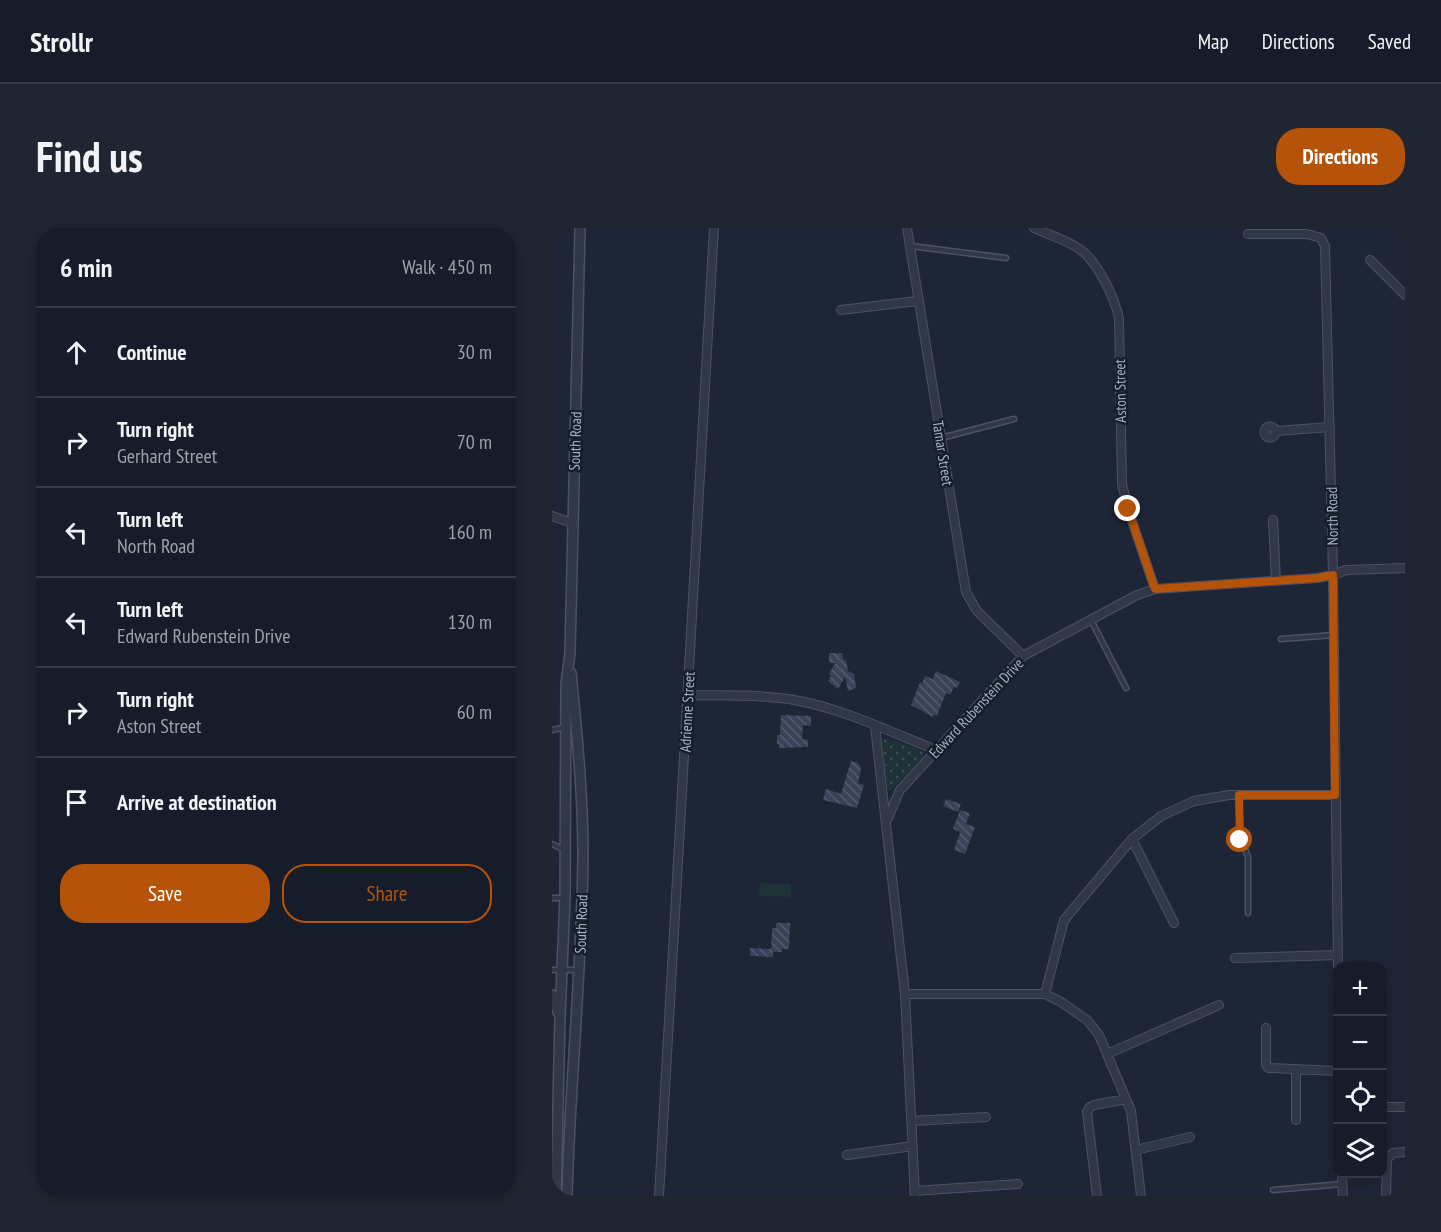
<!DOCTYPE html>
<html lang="en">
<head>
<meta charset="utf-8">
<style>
  body { margin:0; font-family:"PT Sans Narrow",sans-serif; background:#1f2531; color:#f1f3f6 }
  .controls { position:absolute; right:18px; bottom:18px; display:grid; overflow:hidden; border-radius:12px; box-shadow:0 3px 15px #0003 }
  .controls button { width:54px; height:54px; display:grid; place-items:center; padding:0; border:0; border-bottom:2px solid #353a46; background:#161c29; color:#f1f3f6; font:30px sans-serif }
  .stop { position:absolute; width:18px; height:18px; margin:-14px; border:4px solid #b45309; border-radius:50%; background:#fff }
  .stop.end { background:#b45309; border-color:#fff; box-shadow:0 2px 6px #0008 }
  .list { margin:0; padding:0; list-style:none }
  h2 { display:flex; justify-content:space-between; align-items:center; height:78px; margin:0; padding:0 24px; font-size:26px }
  h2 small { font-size:20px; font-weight:400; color:#9ea1a8 }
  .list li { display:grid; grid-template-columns:39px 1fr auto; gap:18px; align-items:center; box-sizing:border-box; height:90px; padding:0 24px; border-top:2px solid #353a46 }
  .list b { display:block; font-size:22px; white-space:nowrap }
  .list p { margin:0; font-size:20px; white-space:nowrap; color:#9ea1a8 }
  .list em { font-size:20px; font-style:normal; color:#9ea1a8 }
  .actions { display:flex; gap:12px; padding:18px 24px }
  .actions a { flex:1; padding:14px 0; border:2px solid #b45309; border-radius:24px; text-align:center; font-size:21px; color:#b45309 }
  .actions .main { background:#b45309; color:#fff }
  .icon { flex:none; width:33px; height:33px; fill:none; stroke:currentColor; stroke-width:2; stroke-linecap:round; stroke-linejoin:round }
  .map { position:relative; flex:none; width:853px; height:968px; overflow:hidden; border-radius:24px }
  header { display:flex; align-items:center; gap:36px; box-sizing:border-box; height:84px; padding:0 30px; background:#161c29; border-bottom:2px solid #353a46 }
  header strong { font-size:28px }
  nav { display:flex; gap:33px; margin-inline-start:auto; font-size:21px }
  .intro { display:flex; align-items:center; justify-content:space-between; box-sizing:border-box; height:144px; padding:0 36px }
  h1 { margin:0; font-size:42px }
  .button { padding:15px 27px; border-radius:24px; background:#b45309; color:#fff; font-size:21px; font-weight:700 }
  main { display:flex; gap:36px; padding:0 36px }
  aside { flex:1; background:#161c29; border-radius:24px; box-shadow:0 3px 15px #0003 }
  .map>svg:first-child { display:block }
  .grass { fill:url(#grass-dots) }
  .park { fill:#1e3238 }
  .building { fill:url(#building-back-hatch) }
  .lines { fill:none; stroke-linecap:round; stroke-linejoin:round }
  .service-casing { stroke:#4b5262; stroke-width:7 }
  .minor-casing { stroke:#4b5262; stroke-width:10 }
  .tertiary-casing { stroke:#4b5262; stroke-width:12 }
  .service { stroke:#303747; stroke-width:4 }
  .minor { stroke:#303747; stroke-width:8 }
  .tertiary { stroke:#303747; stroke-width:9 }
  .route { stroke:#b45309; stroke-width:8 }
  .labels { text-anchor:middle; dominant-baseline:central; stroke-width:5; stroke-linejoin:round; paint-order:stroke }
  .street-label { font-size:15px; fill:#a9b1c5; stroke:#161d2b }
</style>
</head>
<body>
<header>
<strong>Strollr</strong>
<nav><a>Map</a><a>Directions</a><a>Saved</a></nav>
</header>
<div class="intro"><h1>Find us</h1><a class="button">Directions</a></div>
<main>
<aside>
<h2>6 min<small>Walk · 450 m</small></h2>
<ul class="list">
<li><svg class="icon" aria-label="ahead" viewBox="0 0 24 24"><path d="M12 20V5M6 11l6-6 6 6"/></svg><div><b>Continue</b></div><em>30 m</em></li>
<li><svg class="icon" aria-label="right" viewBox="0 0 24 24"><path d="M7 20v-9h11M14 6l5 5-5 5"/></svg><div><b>Turn right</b><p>Gerhard Street</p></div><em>70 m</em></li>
<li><svg class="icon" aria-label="left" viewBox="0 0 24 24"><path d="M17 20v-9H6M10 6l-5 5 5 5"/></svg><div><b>Turn left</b><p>North Road</p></div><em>160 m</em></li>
<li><svg class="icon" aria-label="left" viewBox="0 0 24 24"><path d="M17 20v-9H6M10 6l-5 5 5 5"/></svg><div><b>Turn left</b><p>Edward Rubenstein Drive</p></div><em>130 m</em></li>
<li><svg class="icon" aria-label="right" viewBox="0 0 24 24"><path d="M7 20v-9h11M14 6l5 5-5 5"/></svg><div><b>Turn right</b><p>Aston Street</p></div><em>60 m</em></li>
<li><svg class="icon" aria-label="arrive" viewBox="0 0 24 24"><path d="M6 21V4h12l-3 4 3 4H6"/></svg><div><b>Arrive at destination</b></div></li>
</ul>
<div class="actions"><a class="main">Save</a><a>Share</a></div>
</aside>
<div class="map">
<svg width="853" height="968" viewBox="0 0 853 968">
  <defs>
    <pattern id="grass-dots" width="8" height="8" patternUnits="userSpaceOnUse" patternTransform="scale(1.5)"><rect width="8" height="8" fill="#1e3238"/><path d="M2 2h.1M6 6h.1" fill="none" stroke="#3c4d53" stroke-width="1.8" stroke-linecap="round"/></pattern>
    <pattern id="building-back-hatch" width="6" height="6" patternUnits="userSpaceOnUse" patternTransform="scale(1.5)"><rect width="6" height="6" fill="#384258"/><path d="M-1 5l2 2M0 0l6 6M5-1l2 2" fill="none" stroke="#525b6e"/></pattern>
  </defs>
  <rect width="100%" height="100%" fill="#1d2537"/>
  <!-- grass -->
  <path class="grass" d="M333,510L369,522L372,526L370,530L336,565L330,516Z"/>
  <!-- park -->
  <path class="park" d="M208,655L239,656V669L207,668Z"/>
  <!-- building -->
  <path class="building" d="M277,425H290L292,433L294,432L296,443L302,446L304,460L296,463L293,449L286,461L276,453L279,448L277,446L283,435H277Z
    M384,443L408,454L405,460L402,459L398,467L394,465L385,488L381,487V489L359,477L368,454L370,455L373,448L381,451Z
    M229,487L259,488V498L251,497L250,511L256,512V519L227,520V516H225V507H228Z
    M299,533L306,535L309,540L306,555L312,557L305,580L271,572L274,561L289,566Z
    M394,571L409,576L406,584L391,578Z
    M408,582L418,585L414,596L423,599L413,626L402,622L408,604L401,601Z
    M224,695H238L237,721H230V724H221V729L198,728V720L219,721L220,700H224Z"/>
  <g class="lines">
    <defs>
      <path id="service" d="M359,18L454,30
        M389,210L462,191
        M539,392L574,460
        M729,411L782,407
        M0,502L13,499
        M687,567L688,607L696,629V685
        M0,616L13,622
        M0,670H11
        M0,742H26
        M721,962L790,956"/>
      <path id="minor" d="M355,0L414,364L425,383L471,428
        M482,0C497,7 515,12 529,22C546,35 563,70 567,91L570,256L576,281L603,361
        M696,6H755L769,10L773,18L781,347L786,738
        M818,32L853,67
        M289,82L365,73
        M712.5 204a5.5 5.5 0 1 1 11 0a5.5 5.5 0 1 1-11 0Z
        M724,203L778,199
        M0,288L20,295
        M721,292L724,353
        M136,467C169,468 210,466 242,472C289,480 339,504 384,522
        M323,498L353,766L363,968
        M335,592L348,562L471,428L585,367L603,361L765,350L781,347L794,342L853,340
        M580,611L622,695
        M683,730L786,727
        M353,766H493L509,774L535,792L547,807L579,883L589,968
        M493,766L512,692L580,611L609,588L642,573L677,567H783
        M714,800V836L716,840L786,843
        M555,826L667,777
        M744,841V892
        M830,879H853
        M359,893L434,889
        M584,922L638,909
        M295,927L361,918
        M790,946L791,968
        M362,963L466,956
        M107,968L162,0
        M545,968L535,884L538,879L542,877L574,871
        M834,968L835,931L841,925L853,924"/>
      <path id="tertiary" d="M0,767L6,784
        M4,968L8,789L13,670L14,456L18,425L28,0
        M15,968C18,854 30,741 31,627C31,567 25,505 19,445"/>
    </defs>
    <!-- service casing -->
    <use href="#service" class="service-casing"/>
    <!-- minor casing -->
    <use href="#minor" class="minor-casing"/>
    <!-- tertiary casing -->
    <use href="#tertiary" class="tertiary-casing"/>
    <!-- service -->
    <use href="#service" class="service"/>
    <!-- minor -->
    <use href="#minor" class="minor"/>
    <!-- tertiary -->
    <use href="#tertiary" class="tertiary"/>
  </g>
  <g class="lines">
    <!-- route -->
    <path class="route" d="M576,281L603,361L765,350L781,347L783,567H687L688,612"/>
  </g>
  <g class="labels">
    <!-- street labels -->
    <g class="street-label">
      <text transform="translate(568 163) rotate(-91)">Aston Street</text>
      <text transform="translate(23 213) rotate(-88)">South Road</text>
      <text transform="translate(391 225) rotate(81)">Tamar Street</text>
      <text transform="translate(780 288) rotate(-91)">North Road</text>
      <text transform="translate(424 480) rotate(-47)">Edward Rubenstein Drive</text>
      <text transform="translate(135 484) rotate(-87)">Adrienne Street</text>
      <text transform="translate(29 696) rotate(-88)">South Road</text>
    </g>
  </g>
</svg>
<div class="controls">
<button>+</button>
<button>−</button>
<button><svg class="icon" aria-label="locate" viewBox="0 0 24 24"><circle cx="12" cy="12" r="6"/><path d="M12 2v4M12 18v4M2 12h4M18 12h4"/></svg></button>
<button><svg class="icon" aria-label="layers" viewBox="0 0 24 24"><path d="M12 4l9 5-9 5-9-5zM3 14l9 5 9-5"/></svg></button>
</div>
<div class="stop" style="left:688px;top:612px"></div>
<div class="stop end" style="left:576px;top:281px"></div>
</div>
</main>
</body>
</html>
